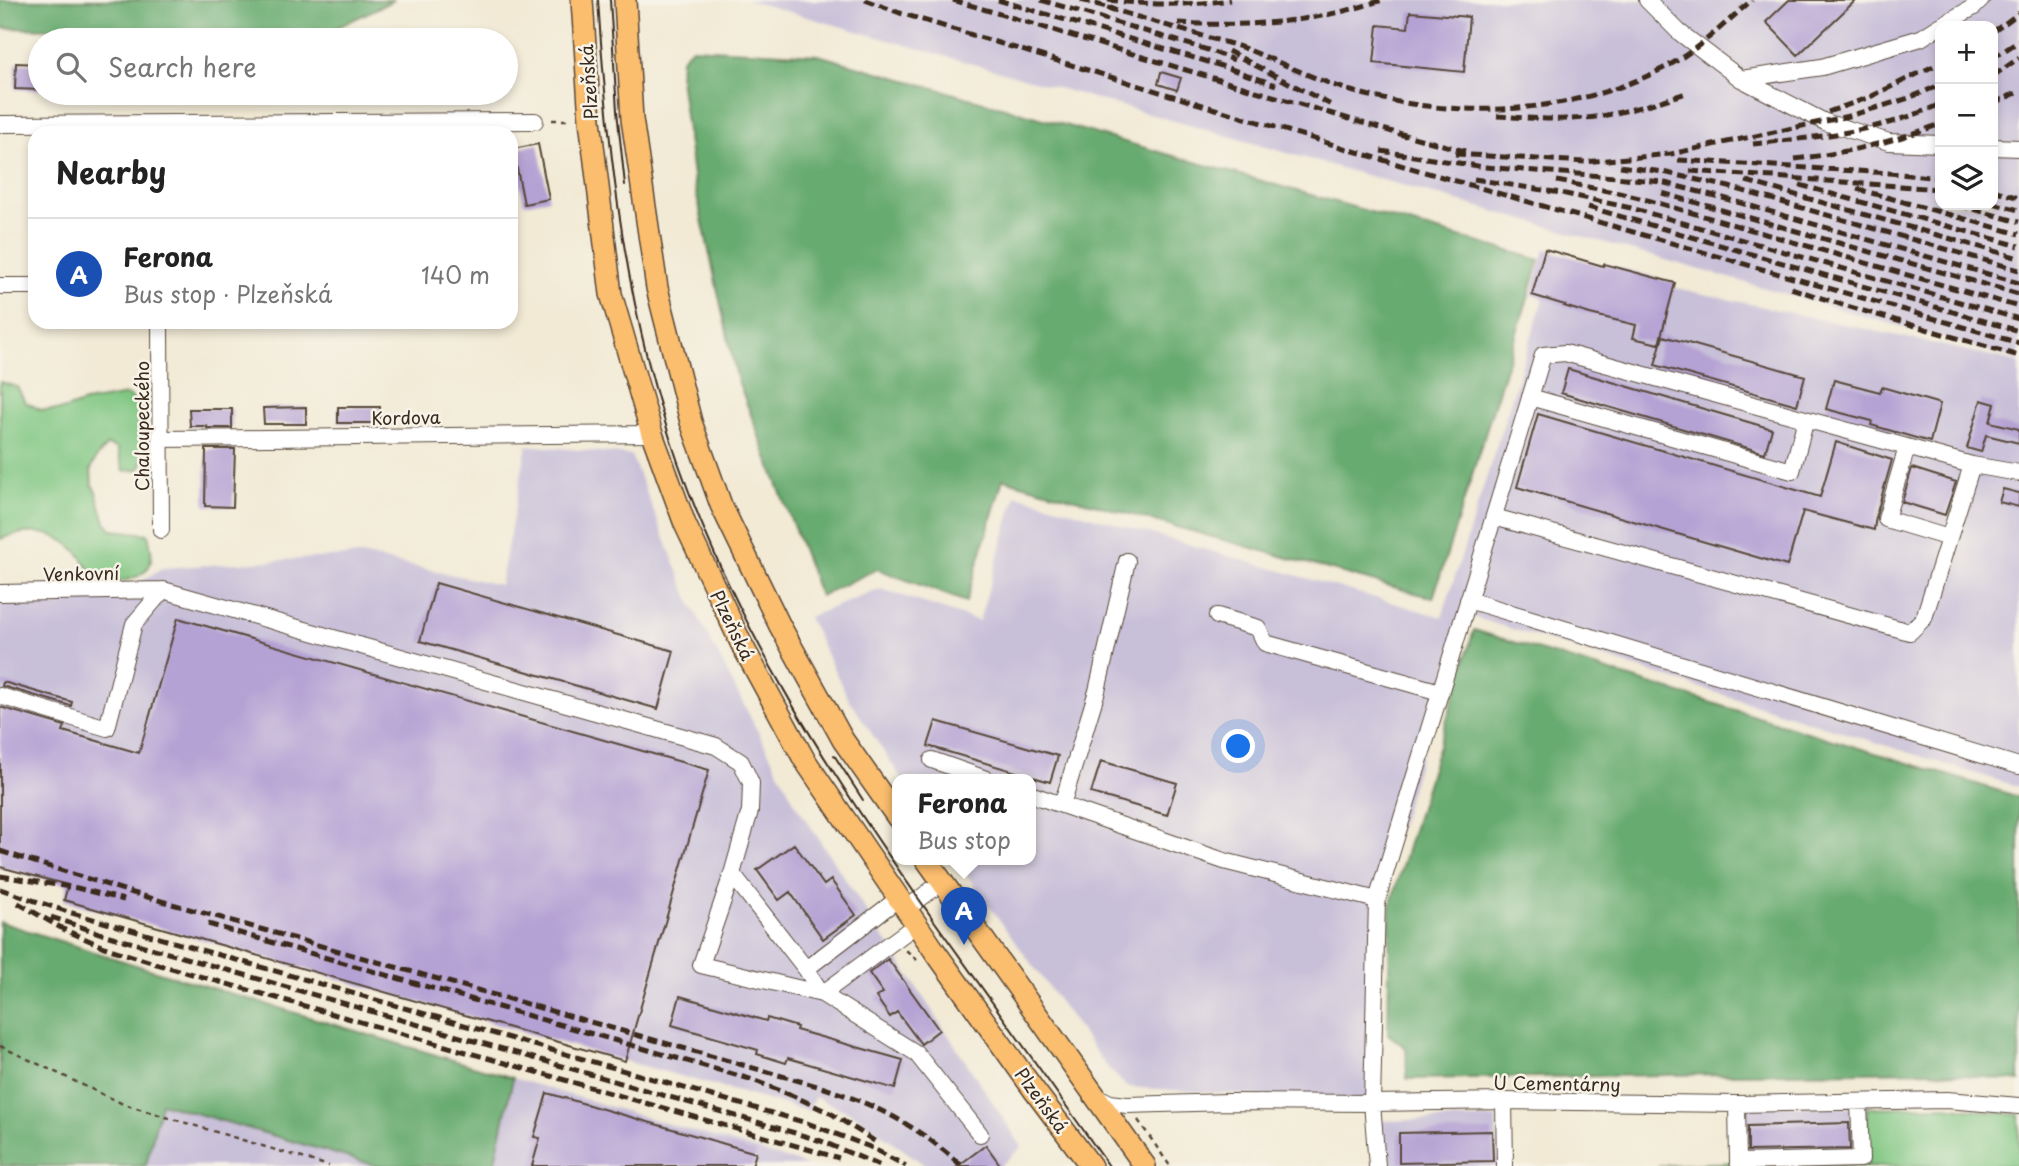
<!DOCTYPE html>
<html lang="en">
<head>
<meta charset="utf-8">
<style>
  body { margin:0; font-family:"Playpen Sans",sans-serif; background:#f6f6f6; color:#222 }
  .controls { position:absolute; right:21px; top:21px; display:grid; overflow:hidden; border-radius:14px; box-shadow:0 4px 10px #0003 }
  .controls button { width:63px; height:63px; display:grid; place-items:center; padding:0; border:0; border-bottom:2px solid #e0e0e0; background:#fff; color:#222; font:35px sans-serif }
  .you { position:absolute; left:1239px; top:747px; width:24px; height:24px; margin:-18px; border:5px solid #fff; border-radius:50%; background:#1a73e8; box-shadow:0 0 0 10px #1a73e833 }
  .badge { display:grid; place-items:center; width:46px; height:46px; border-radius:50%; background:#7c3aed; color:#fff; font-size:23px; font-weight:700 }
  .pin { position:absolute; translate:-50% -58px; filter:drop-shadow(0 2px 4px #0008) }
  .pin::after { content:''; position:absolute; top:37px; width:24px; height:21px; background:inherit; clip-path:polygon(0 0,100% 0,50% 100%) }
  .popup { position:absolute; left:892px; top:774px; width:144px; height:91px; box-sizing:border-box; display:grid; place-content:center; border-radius:14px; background:#fff; filter:drop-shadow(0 2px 5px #0005); font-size:23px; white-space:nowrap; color:#767676 }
  .popup b { font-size:26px; color:#222 }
  .popup::after { content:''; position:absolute; left:50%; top:100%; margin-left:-14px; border:14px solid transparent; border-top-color:#fff }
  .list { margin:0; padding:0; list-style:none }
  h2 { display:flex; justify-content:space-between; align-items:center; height:91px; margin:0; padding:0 28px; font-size:30px }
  h2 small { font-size:23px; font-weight:400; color:#767676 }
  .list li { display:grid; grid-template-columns:46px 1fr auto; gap:21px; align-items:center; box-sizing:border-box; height:112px; padding:0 28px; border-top:2px solid #e0e0e0 }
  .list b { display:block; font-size:26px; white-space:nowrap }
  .list p { margin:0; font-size:23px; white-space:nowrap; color:#767676 }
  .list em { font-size:23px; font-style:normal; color:#767676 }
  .icon { flex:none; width:38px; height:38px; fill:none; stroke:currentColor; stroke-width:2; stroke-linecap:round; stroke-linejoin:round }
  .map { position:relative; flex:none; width:2019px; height:1166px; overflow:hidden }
  .search { position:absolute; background:#fff; box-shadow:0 4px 10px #0003; left:28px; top:28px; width:490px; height:77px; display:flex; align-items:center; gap:18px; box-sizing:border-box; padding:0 24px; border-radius:38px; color:#767676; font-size:26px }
  .panel { position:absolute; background:#fff; box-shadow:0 4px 10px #0003; left:28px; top:126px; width:490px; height:203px; border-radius:21px }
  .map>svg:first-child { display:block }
  .industrial { fill:#c8bfd8; fill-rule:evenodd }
  .green { fill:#7fc681; stroke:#5d7850; stroke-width:2 }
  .forest { fill:#67ab6f; stroke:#516a46; stroke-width:2 }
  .building { fill:#b5a2d4 }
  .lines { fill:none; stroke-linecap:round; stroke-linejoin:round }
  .minor-casing { stroke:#564739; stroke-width:18 }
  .major-casing { stroke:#564739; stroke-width:24 }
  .path { stroke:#564739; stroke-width:2.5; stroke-dasharray:5 5; stroke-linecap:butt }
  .minor { stroke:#fff; stroke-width:16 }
  .major { stroke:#fbbd6e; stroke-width:21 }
  .tram { stroke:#3b2a1e; stroke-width:2 }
  .rail { stroke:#3b2a1e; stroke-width:5; stroke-dasharray:10 5; stroke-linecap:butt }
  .labels { text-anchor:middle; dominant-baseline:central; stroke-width:5; stroke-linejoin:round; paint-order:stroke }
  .street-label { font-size:18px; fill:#3b2a1e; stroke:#f7f3e8 }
</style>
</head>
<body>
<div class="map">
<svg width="2019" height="1166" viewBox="0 0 2019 1166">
  <rect width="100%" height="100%" fill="#f7f3e8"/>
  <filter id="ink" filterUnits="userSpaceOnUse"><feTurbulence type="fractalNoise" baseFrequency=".0143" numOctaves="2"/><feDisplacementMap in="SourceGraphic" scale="14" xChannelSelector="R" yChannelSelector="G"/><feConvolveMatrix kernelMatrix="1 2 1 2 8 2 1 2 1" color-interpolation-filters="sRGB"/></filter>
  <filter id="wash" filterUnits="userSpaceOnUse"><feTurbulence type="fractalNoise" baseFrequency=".00686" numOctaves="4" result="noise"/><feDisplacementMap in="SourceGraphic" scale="28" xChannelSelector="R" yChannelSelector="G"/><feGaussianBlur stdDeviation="1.57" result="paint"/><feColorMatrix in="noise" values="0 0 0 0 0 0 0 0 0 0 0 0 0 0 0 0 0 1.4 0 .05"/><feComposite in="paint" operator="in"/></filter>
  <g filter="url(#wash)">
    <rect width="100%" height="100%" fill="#f2ead5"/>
    <!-- industrial -->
    <path class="industrial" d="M747,0H2019V360ZM1940,26H1993V205H1940Z
      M1555,262L2019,362V787L1464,614L1382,885L1372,1103L1127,1087L1107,1067L955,859H1030V779H902L848,698L808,617L881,589L979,621L1016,495L1442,617Z
      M527,445L631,455L690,601L795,803L1022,1147L1000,1166H926L855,1115L815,1097L808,1111L625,1061L64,900L68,885L0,864V586H133L163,568L361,555L500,585Z
      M513,1078L787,1159L808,1166H494Z
      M161,1103L377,1166H144L146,1164Z
      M1737,1104L1867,1108L1869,1163L1745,1166Z
      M1496,1118L1498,1158L1502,1166H1385L1380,1121Z"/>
    <!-- green -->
    <path class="green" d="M0,382L17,387L25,402L41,410H63L85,402L127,395L138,402L144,414L143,442L145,451L140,469L124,471L117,448L107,445L96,458L91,469L92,484L96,492L105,522L112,530L148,534C150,544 154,557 149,566C142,580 112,585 100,579C89,574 87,563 79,554C58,530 28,528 0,539Z
      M1944,1106L2019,1115V1166H1657L1738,1162L1745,1166L1868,1163L1867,1108Z"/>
    <!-- forest -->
    <path class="forest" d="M0,0H394L326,33L0,28Z
      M692,48L818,55L1540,260L1433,598L1003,479L966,602L877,569L820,596L737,378L694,183L680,78L681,59Z
      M1474,630L2019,797V1081L1928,1071L1407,1079L1406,1048L1388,1034L1390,906Z
      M0,922L142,967L513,1078L494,1166H377L161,1103L146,1165L144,1166H0Z"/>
    <g id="blocks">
      <!-- building -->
      <path class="building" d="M1789,0H1856L1798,55L1766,22Z
        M1410,12L1469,17L1464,72L1374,63L1378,25L1408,28Z
        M16,63L40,64V90L15,89Z
        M1161,72L1181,78L1177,90L1158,84Z
        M538,144L549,199L524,204L513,149Z
        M1545,249L1603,266L1604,264L1675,283L1659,344L1633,338L1636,325L1590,314L1564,306L1565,305L1532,295Z
        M1663,336L1805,376L1797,405L1655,365Z
        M1568,369L1772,429L1765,453L1561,393Z
        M1834,380L1880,392L1882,387L1940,404L1930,442L1871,425L1872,421L1826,409Z
        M1981,400L1995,404L1990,422L2019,429V443L1986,435L1981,452L1967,448Z
        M306,407V424H264L263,408Z
        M338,407H380V423H338Z
        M189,409H232V428H207V426H190Z
        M1538,414L1820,497L1836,442L1892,460L1876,516L1874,530L1803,511L1787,566L1517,487Z
        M206,449H235L233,507L205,506Z
        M1912,468L1956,482L1945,515L1902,502Z
        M2003,489L2019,493V507L1999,502Z
        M436,583L674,651L658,709L420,641Z
        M178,618L709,770L625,1061L64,900L68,885L0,867V707L65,726L63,731L139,753Z
        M3,682L72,702L71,706L2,686Z
        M936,721L1058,756L1050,782L928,746Z
        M1101,761L1177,783L1167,815L1091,793Z
        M794,844L824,885L831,880L856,915L823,939L790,892L779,900L757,870Z
        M888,959L939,1030L921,1044L897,1012L890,1017L876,997L883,993L869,973Z
        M680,996L766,1021L767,1018L797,1027L796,1030L903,1060L895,1089L788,1058L786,1063L757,1054L758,1050L672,1025Z
        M547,1093L756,1153L752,1166H532L540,1138L534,1137Z
        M1849,1123L1850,1149L1748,1151V1126Z
        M1492,1131L1493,1161L1399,1163V1133Z
        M986,1145L1001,1166H958Z"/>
    </g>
  </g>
  <g filter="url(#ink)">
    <use href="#blocks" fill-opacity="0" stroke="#564739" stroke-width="2"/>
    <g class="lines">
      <defs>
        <path id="minor" d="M1647,0L1679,32L1741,79
          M1940,26L1921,38L1822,67L1741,79L1825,122L1889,142L1940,144
          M1940,26L1974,7L1981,0
          M0,124L535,121
          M1993,147L2019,148
          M0,286H35
          M160,322L161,530
          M1530,397L1792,471L1806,419
          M160,439L652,434
          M1907,447L1886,519L1949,538
          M1494,517L1910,632L1924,618L1972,465
          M0,593L163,590L716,746L741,762L751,783L750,811L732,874L701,965L822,994L916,1053L980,1134
          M1468,600L2019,766
          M1217,616L1258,628L1265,643L1440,692
          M0,696L107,728L134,624L163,590
          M932,760L986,779
          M1030,794L1224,861L1377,900L1372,1103L1377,1166
          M1062,805L1097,691L1127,561
          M732,874L806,969L899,898
          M1377,900L1543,355L1565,353L1972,465L2019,473
          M906,909L942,882
          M806,969L822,994L917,924
          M1096,1096L1110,1103L1127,1105L1228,1102L1372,1103L1504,1101L1737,1104L1947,1100L2019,1106
          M1504,1101L1505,1166
          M1737,1104L1738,1162L1861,1159L1859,1102"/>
        <path id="major" d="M582,0L590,120L611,294L652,434L685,524L741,643L804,759L934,950L1034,1090L1091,1166
          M625,0L632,119L657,288L691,422L721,505L780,626L843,740L898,818
          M926,859L1145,1166"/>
      </defs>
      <!-- minor casing -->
      <use href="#minor" class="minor-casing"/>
      <!-- major casing -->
      <use href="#major" class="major-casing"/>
      <!-- path -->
      <path class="path" d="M552,120H570
        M906,950L917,960
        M0,1046L123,1104L329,1166
        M1138,1120L1170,1166"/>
      <!-- minor -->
      <use href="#minor" class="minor"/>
      <!-- major -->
      <use href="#major" class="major"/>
      <!-- tram -->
      <path class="tram" d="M598,0C608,156 626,313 678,462C738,632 831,775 935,922C993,1003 1051,1085 1109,1166
        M610,0L617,111L625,185
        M834,755L863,800"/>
      <!-- rail -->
      <path class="rail" d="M865,0L900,13L1390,162L2019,343
        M953,0L1406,136
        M998,0L1225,67L1276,85
        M1041,0L1208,50L1234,60
        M1081,0L1117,10
        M1108,0C1149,5 1189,6 1230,0
        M1107,8C1139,17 1171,27 1203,36C1219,41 1234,44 1249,50C1282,63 1314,79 1348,90C1450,120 1568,117 1664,68C1697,51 1724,24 1752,0
        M1178,23C1248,27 1315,23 1382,0
        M1993,32L2019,13
        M1228,51L1333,106
        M1993,58L2019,41
        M1993,76L2019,58
        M1993,103L2019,92
        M1828,112L1870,97L1940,63
        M1497,116C1531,118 1567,122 1601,116C1630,111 1658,102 1686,93
        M1398,133L1465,151
        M1753,144C1817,137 1881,132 1940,104
        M1381,151L1484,167L1616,177L1661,182L1723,198L2019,283
        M1455,154L1585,162L1671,154L1849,116L1909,98L1940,85
        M1795,159C1846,153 1893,142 1940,124
        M1678,160L1889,173L1940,178
        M1620,166L1663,172L1729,187L2019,270
        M1690,171L1940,189
        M1474,179L1561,193L1631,208L2019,319
        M1557,181L1619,193L1651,201L2019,307
        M1746,181L2019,258
        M1800,185L2019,246
        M1857,189L2019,234
        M1993,190L2019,198
        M1662,193L2019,294
        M1993,203L2019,210
        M1959,205L2019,222
        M1588,207L2019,331
        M1791,288L1843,305L2019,356
        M0,851L133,893L821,1087C879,1106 916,1125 962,1166
        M0,876L77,888L124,900
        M0,889L65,911L807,1123L870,1147L906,1166
        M18,903L63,929L104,947L157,964L839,1158
        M51,917L102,934L795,1133L821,1141L881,1166
        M208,924L750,1079L796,1097
        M787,1093L832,1114L876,1142"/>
    </g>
  </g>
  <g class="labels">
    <!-- street labels -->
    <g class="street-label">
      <text transform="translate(588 82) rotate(-94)">Plzeňská</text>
      <text transform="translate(406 417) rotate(-1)">Kordova</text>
      <text transform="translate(141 426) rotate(-90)">Chaloupeckého</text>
      <text transform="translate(81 573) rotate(-1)">Venkovní</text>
      <text transform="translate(733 625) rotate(64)">Plzeňská</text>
      <text transform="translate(1557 1083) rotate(1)">U Cementárny</text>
      <text transform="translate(1042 1100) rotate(54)">Plzeňská</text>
    </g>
  </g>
</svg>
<div class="controls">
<button>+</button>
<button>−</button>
<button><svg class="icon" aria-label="layers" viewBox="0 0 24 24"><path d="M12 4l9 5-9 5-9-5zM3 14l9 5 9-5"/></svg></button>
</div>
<div class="you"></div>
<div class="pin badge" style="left:964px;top:945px;background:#1a4fb4">A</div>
<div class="popup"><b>Ferona</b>Bus stop</div>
<div class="search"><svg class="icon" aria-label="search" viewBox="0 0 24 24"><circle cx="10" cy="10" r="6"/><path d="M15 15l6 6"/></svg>Search here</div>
<section class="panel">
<h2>Nearby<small></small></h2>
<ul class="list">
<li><span class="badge" style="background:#1a4fb4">A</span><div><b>Ferona</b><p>Bus stop · Plzeňská</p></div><em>140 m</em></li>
</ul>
</section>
</div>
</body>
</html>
